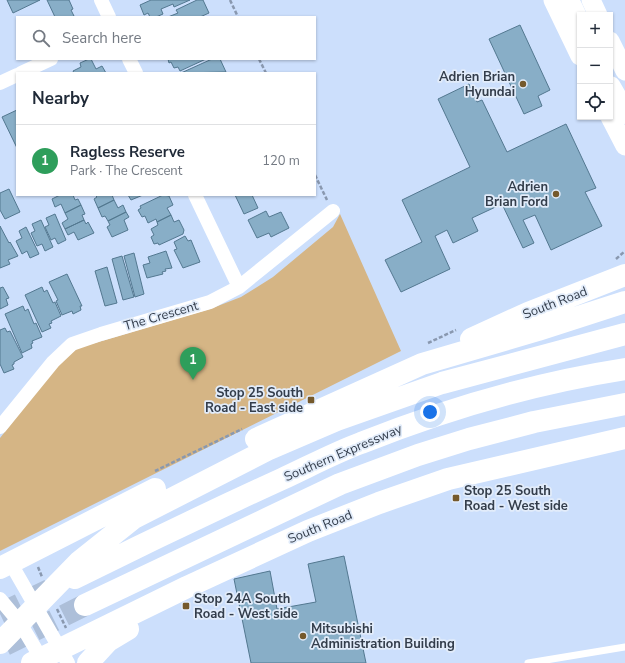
<!DOCTYPE html>
<html lang="en">
<head>
<meta charset="utf-8">
<style>
  body { margin:0; font-family:"Nunito Sans",sans-serif; background:#f6f6f7; color:#1f2937 }
  .controls { position:absolute; right:12px; top:12px; display:grid; overflow:hidden; border-radius:0px; box-shadow:0 1px 3px #0004 }
  .controls button { width:36px; height:36px; display:grid; place-items:center; padding:0; border:0; border-bottom:1px solid #e0e1e3; background:#fff; color:#1f2937; font:20px sans-serif }
  .you { position:absolute; left:430px; top:412px; width:14px; height:14px; margin:-10px; border:3px solid #fff; border-radius:50%; background:#1a73e8; box-shadow:0 0 0 6px #1a73e833 }
  .badge { display:grid; place-items:center; width:26px; height:26px; border-radius:50%; background:#b45309; color:#fff; font-size:13px; font-weight:700 }
  .pin { position:absolute; translate:-50% -33px; filter:drop-shadow(0 1px 2px #0008) }
  .pin::after { content:''; position:absolute; top:21px; width:14px; height:12px; background:inherit; clip-path:polygon(0 0,100% 0,50% 100%) }
  .list { margin:0; padding:0; list-style:none }
  h2 { display:flex; justify-content:space-between; align-items:center; height:52px; margin:0; padding:0 16px; font-size:17px }
  h2 small { font-size:13px; font-weight:400; color:#747a83 }
  .list li { display:grid; grid-template-columns:26px 1fr auto; gap:12px; align-items:center; box-sizing:border-box; height:72px; padding:0 16px; border-top:1px solid #e0e1e3 }
  .list b { display:block; font-size:15px; white-space:nowrap }
  .list p { margin:0; font-size:13px; white-space:nowrap; color:#747a83 }
  .list em { font-size:13px; font-style:normal; color:#747a83 }
  .icon { flex:none; width:22px; height:22px; fill:none; stroke:currentColor; stroke-width:2; stroke-linecap:round; stroke-linejoin:round }
  .map { position:relative; flex:none; width:625px; height:663px; overflow:hidden }
  .search { position:absolute; background:#fff; box-shadow:0 1px 3px #0004; left:16px; top:16px; width:300px; height:44px; display:flex; align-items:center; gap:10px; box-sizing:border-box; padding:0 14px; border-radius:0px; color:#747a83; font-size:15px }
  .panel { position:absolute; background:#fff; box-shadow:0 1px 3px #0004; left:16px; top:72px; width:300px; height:124px; border-radius:0px }
  .map>svg:first-child { display:block }
  .green { fill:#d5b585 }
  .building { fill:#88aec7; stroke:#537890 }
  .lines { fill:none; stroke-linecap:round; stroke-linejoin:round }
  .highway-tunnel { stroke:#adbfd9; stroke-width:22; stroke-dasharray:22 11; stroke-linecap:butt }
  .path { stroke:#8998af; stroke-width:2.5; stroke-dasharray:4 2; stroke-linecap:butt }
  .lane { stroke:#fff; stroke-width:7 }
  .street { stroke:#fff; stroke-width:14 }
  .secondary { stroke:#fff; stroke-width:19 }
  .highway { stroke:#fff; stroke-width:22 }
  .poi-dot { fill:#75592c; stroke:#e2ecfa; stroke-width:1.5 }
  .labels { text-anchor:middle; dominant-baseline:central; stroke-width:3.5; stroke-linejoin:round; paint-order:stroke }
  .poi-label { font-size:13px; font-weight:bold; fill:#333d4b; stroke:#e2ecfa; text-anchor:end }
  .street-label { font-size:13px; fill:#333d4b; stroke:#e2ecfa }
</style>
</head>
<body>
<div class="map">
<svg width="625" height="663" viewBox="0 0 625 663">
  <rect width="100%" height="100%" fill="#ccdffc"/>
  <!-- green -->
  <path class="green" d="M340,214L401,351L0,551V438L60,362L78,348L210,309L241,297L273,277L333,227Z"/>
  <!-- building -->
  <path class="building" d="M7,0H40L13,13Z
    M47,0H69L73,9L71,10L74,16L71,17H55Z
    M151,0H190L174,7L173,4L161,9L163,14L156,17H150L148,13L144,15L140,5Z
    M197,0H203L209,13L200,17H168L178,13L176,10Z
    M520,25L550,90L538,96L542,106L524,114L489,39Z
    M89,59H91L96,69L102,66L106,73H74L73,71L81,67L80,63Z
    M168,59H206L180,71L178,67L174,68L171,62L169,63Z
    M212,59H220L226,72L181,73Z
    M469,84L477,102L482,100L507,152L566,124L596,188L585,192L602,226L551,250L535,215L523,220L534,243L523,248L502,204L472,218L478,231L453,243L447,230L435,236L450,269L401,292L385,260L422,242L402,200L470,167L438,99Z
    M17,110V148L2,117Z
    M9,189L20,212L5,219L0,210V193Z
    M60,195H73L75,200L78,199L81,205L65,213L61,204L55,207L52,199Z
    M95,195H112L114,200L98,208L94,199L97,197Z
    M128,195H143L131,200Z
    M163,195L169,196L173,205L167,208L171,215L157,222L156,219L148,223L145,216L142,217L138,210L141,208L140,206Z
    M235,195H252L258,208L244,214Z
    M114,200L118,208L123,205L126,212L108,221L105,216L102,217L98,208Z
    M81,205L85,214L82,215L84,220L65,229L62,223L68,219L65,213Z
    M266,211L269,217L281,212L289,228L271,237L269,233L257,238L248,220Z
    M126,212L129,217L124,220L128,230L112,237L107,227L110,225L108,221Z
    M55,214L66,240L58,244L55,238L51,240L45,227L49,225L46,218Z
    M171,215L174,222L179,220L184,230L183,234L159,245L158,243L154,244L151,237L154,235L151,229L158,225L157,222Z
    M41,220L53,247L45,251L42,244L37,246L31,233L35,231L32,224Z
    M84,220L86,224L88,222L94,233L78,240L74,232L68,235L65,229Z
    M0,226L9,243L10,242L18,256L8,260L10,264L0,268Z
    M26,227L39,254L30,258L27,251L22,254L16,241L22,238L19,231Z
    M185,236L188,241L191,240L200,262L183,268L174,250L177,249L174,242Z
    M166,251L172,268L165,269L166,271L162,272L163,274L147,278L143,265L150,263L148,257Z
    M134,253L144,294L135,297L124,256Z
    M122,256L134,297L123,300L112,259Z
    M107,267L117,303L105,306L95,271Z
    M67,274L82,306H80L81,310L73,314L72,311L62,315L56,301L58,300L49,282Z
    M3,287L9,298L6,299L8,305L0,309V288Z
    M42,287L44,292L47,290L53,303L55,302L61,316L51,321L52,323L49,324L51,328L42,332L25,295Z
    M23,306L25,311L28,309L34,324L36,323L42,337L32,341L33,343L31,344L32,348L22,353L5,314Z
    M5,328L7,332L10,331L23,357L14,362V364L12,365L14,369L4,373L0,364V330Z
    M344,556L366,663H251L234,579L270,571L277,609L316,602L308,564Z"/>
  <g class="lines">
    <!-- highway-tunnel -->
    <path class="highway-tunnel" d="M0,614L51,589
      M5,645L85,605"/>
    <!-- path -->
    <path class="path" d="M230,0L238,17
      M259,59L266,73
      M315,175L327,200
      M616,259L625,251
      M428,343L456,330
      M155,471L242,429
      M38,567L42,577
      M57,609L66,628"/>
    <!-- lane -->
    <path class="lane" d="M528,663L625,647"/>
    <!-- street -->
    <path class="street" d="M101,0L109,17
      M129,59L136,73
      M21,73L51,59
      M0,83L17,75
      M195,195L239,287
      M0,427L53,362L72,344L101,334L210,302L239,287L333,211
      M10,562L68,663
      M0,599L20,623L44,663"/>
    <!-- secondary -->
    <path class="secondary" d="M553,0L580,56
      M591,0L598,15
      M610,41L625,71
      M610,117L625,146"/>
    <!-- highway -->
    <path class="highway" d="M568,0L580,25
      M610,87L625,113
      M471,339L528,313L625,275
      M256,439L422,364L538,330L625,302
      M0,568L155,489
      M75,578C143,544 212,511 282,479C308,467 334,453 361,443C446,409 535,383 625,369
      M85,605L340,484L418,455L469,439L534,422L625,404
      M0,643L80,561L134,518L267,450L337,420L442,383L625,334
      M32,663L187,587L308,531L379,503L448,479L625,438
      M88,663L108,641L128,629"/>
  </g>
  <!-- markers -->
  <g class="poi-dot">
    <circle cx="523" cy="84" r="4"/>
    <circle cx="556" cy="194" r="4"/>
    <rect x="307" y="396" width="8" height="8" rx="2"/>
    <rect x="452" y="494" width="8" height="8" rx="2"/>
    <rect x="182" y="602" width="8" height="8" rx="2"/>
    <circle cx="303" cy="636" r="4"/>
  </g>
  <g class="labels">
    <!-- poi labels -->
    <g class="poi-label">
      <text x="515" y="77">Adrien Brian<tspan x="515" dy="15">Hyundai</tspan></text>
      <text x="548" y="187">Adrien<tspan x="548" dy="15">Brian Ford</tspan></text>
      <text x="303" y="393">Stop 25 South<tspan x="303" dy="15">Road - East side</tspan></text>
      <text x="464" y="491" text-anchor="start">Stop 25 South<tspan x="464" dy="15">Road - West side</tspan></text>
      <text x="194" y="599" text-anchor="start">Stop 24A South<tspan x="194" dy="15">Road - West side</tspan></text>
      <text x="311" y="629" text-anchor="start">Mitsubishi<tspan x="311" dy="15">Administration Building</tspan></text>
    </g>
    <!-- street labels -->
    <g class="street-label">
      <text transform="translate(555 303) rotate(-21)">South Road</text>
      <text transform="translate(161 316) rotate(-16)">The Crescent</text>
      <text transform="translate(343 453) rotate(-23)">Southern Expressway</text>
      <text transform="translate(320 527) rotate(-22)">South Road</text>
    </g>
  </g>
</svg>
<div class="controls">
<button>+</button>
<button>−</button>
<button><svg class="icon" aria-label="locate" viewBox="0 0 24 24"><circle cx="12" cy="12" r="6"/><path d="M12 2v4M12 18v4M2 12h4M18 12h4"/></svg></button>
</div>
<div class="you"></div>
<div class="pin badge" style="left:193px;top:380px;background:#2e9e5b">1</div>
<div class="search"><svg class="icon" aria-label="search" viewBox="0 0 24 24"><circle cx="10" cy="10" r="6"/><path d="M15 15l6 6"/></svg>Search here</div>
<section class="panel">
<h2>Nearby<small></small></h2>
<ul class="list">
<li><span class="badge" style="background:#2e9e5b">1</span><div><b>Ragless Reserve</b><p>Park · The Crescent</p></div><em>120 m</em></li>
</ul>
</section>
</div>
</body>
</html>
